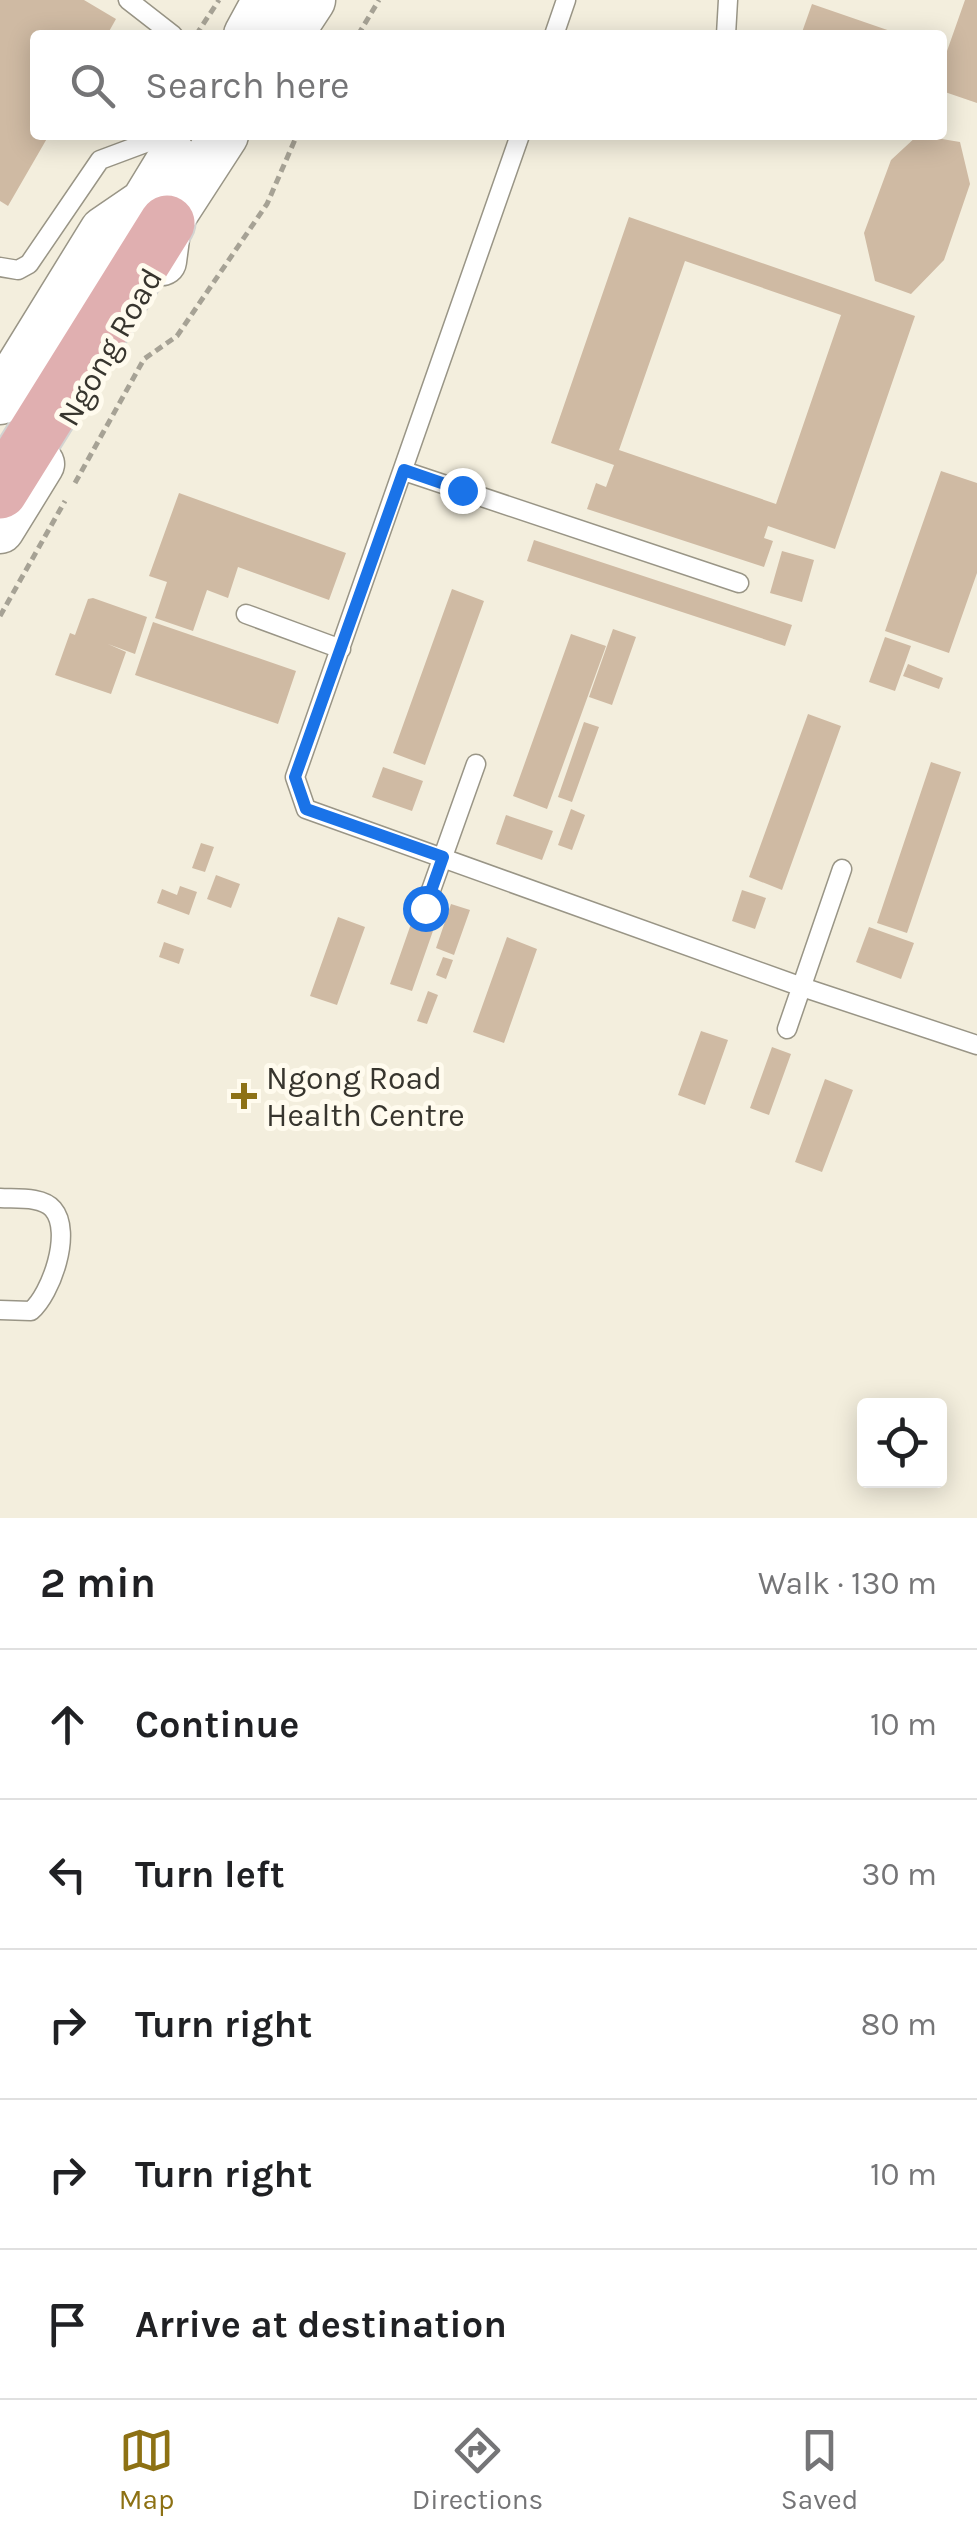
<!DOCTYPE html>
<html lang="en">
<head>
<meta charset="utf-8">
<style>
  body { margin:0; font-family:Karla,sans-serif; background:#f6f6f6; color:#202124 }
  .controls { position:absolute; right:30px; bottom:30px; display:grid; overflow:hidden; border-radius:10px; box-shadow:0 5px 25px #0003 }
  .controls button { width:90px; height:90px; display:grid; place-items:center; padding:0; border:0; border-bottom:2px solid #e0e0e0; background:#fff; color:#202124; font:50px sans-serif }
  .stop { position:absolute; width:30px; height:30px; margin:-22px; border:8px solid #1a73e8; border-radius:50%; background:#fff }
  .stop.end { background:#1a73e8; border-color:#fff; box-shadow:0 2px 10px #0008 }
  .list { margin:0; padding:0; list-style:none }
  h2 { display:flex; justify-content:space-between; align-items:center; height:130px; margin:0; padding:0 40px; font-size:42px }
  h2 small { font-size:32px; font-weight:400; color:#757577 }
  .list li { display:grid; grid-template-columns:65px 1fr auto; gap:30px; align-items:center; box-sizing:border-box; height:150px; padding:0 40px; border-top:2px solid #e0e0e0 }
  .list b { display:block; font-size:38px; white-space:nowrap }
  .list em { font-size:32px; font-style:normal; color:#757577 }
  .icon { flex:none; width:55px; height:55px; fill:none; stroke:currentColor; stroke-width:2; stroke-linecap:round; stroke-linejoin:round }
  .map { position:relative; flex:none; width:977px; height:1518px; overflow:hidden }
  .search { position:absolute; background:#fff; box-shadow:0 5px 25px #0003; left:30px; right:30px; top:30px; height:110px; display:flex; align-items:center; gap:25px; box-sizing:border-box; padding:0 35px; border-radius:10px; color:#757577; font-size:38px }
  .sheet { height:880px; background:#fff }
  nav { display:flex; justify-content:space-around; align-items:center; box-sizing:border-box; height:140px; border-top:2px solid #e0e0e0; background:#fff; font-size:28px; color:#757577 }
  nav a { display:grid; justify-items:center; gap:5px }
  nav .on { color:#8d7114 }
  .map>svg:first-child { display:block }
  .building { fill:#cfbaa3; fill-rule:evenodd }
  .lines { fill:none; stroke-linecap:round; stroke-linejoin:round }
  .lane-casing { stroke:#999586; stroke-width:21 }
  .secondary-casing { stroke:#999586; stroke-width:51 }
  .primary-casing { stroke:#d3d3d1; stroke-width:59 }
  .path { stroke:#a6a295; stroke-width:5; stroke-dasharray:8 5; stroke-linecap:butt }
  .lane { stroke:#fff; stroke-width:18 }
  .secondary { stroke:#fff; stroke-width:48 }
  .primary { stroke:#e0afb0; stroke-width:55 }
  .route { stroke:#1a73e8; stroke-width:12 }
  .poi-dot { fill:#8d7114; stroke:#fffbee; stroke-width:4 }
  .labels { text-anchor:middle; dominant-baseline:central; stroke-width:10; stroke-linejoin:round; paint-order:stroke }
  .street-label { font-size:32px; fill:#37352e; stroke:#fffbee }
  .poi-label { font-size:32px; fill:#37352e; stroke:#fffbee; text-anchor:start }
</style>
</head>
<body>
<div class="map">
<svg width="977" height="1518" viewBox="0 0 977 1518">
  <rect width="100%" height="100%" fill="#f3eedd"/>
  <!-- building -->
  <path class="building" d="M0,0H84L116,19L107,35H35V135H49L8,206L0,201Z
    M965,0H977V103L942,91V49L947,51Z
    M812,4L899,34V35H801Z
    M918,135L960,142L970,184L944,260L911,294L875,281L864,233L891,160Z
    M629,217L915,316L835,549L768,526L764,538L773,541L764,567L587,509L596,483L606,487L614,465L551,443ZM685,261L841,315L776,504L619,450Z
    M941,471L977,483V573L949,653L885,631Z
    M179,493L346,553L329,600L238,567L228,598L207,590L193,631L155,618L167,582L149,576Z
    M534,540L792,625L785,646L527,561Z
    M782,551L814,560L802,602L770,593Z
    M452,589L484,601L425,765L393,753Z
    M93,598L147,617L135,654L108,644L126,652L111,694L55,675L70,633L75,635L88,599Z
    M153,622L296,671L278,724L135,675Z
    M613,629L636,637L612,705L589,697Z
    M571,634L606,646L547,809L513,796Z
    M885,637L911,646L895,691L869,682Z
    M908,664L943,678L939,689L903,676Z
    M808,714L841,726L782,890L749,877Z
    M584,722L599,727L572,802L558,797Z
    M931,762L961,772L907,933L877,923Z
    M383,767L423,781L412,811L372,797Z
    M571,809L585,815L572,850L558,845Z
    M506,815L553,831L542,860L496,844Z
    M201,843L214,847L205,872L192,868Z
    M216,875L240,884L231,908L207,899Z
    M180,886L197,892L189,915L157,903L162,889L177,895Z
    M742,890L766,898L755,929L732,921Z
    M451,904L470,910L454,955L436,948Z
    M338,917L365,927L337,1005L310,996Z
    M412,921L434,928L412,991L390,984Z
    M869,927L914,943L901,979L856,962Z
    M507,937L537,949L504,1043L473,1032Z
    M164,942L184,949L179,964L159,957Z
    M443,957L453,960L446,979L436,975Z
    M428,991L438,995L427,1024L417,1021Z
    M701,1031L728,1040L705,1105L678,1095Z
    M772,1047L791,1054L769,1115L750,1108Z
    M825,1079L853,1090L822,1172L795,1162Z"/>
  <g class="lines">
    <defs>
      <path id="lane" d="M128,0L173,35
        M554,35L566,0
        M726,35L728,0
        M520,135L295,777L306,809L802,987L977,1045
        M0,267L18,270L29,264L100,160L167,135
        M404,471L739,583
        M246,614L341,649
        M425,907L476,764
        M787,1029L842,869
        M0,1198C16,1199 42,1196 53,1209C73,1232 51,1294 31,1311L0,1310"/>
      <path id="secondary" d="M248,35L267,0
        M288,35L311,0
        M162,261L167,223L224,135
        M0,400L104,231L145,203L173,157
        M0,529L40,464"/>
      <path id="primary" d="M0,491L167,223"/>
    </defs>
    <!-- lane casing -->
    <use href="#lane" class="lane-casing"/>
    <!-- secondary casing -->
    <use href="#secondary" class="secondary-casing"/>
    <!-- primary casing -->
    <use href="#primary" class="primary-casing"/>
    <!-- path -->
    <path class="path" d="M196,35L219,0
      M358,35L379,0
      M75,483L144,359L177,336L267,204L297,135
      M0,616L65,501"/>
    <!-- lane -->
    <use href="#lane" class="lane"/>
    <!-- secondary -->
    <use href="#secondary" class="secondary"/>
    <!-- primary -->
    <use href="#primary" class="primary"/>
  </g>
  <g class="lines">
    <!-- route -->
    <path class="route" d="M425,908L443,857L306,809L295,777L404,470L462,490"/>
  </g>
  <!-- markers -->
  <path class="poi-dot" d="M239 1081h10v10h10v10h-10v10h-10v-10h-10v-10h10z"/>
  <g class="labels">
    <!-- street labels -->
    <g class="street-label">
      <text transform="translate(110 347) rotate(-60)">Ngong Road</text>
    </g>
    <!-- poi labels -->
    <g class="poi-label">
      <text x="266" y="1078">Ngong Road<tspan x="266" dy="37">Health Centre</tspan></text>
    </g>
  </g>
</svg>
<div class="controls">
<button><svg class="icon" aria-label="locate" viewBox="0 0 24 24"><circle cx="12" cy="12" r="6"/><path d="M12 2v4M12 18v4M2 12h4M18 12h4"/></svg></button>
</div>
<div class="stop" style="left:425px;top:908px"></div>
<div class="stop end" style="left:462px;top:490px"></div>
<div class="search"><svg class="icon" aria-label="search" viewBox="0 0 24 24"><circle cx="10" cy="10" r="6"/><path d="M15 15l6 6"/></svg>Search here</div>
</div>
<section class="sheet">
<h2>2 min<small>Walk · 130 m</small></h2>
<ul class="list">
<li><svg class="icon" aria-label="ahead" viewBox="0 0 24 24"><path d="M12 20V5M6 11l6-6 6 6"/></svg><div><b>Continue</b></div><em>10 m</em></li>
<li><svg class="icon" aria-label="left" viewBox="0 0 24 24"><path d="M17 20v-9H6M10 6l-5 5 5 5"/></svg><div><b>Turn left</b></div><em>30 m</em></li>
<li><svg class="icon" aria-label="right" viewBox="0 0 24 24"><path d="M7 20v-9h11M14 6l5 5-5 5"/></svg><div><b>Turn right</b></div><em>80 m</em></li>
<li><svg class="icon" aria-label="right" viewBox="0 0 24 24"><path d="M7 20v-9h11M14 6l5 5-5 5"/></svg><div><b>Turn right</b></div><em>10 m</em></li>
<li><svg class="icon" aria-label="arrive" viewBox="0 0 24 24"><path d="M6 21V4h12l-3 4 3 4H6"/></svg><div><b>Arrive at destination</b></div></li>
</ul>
</section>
<nav>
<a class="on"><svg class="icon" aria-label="map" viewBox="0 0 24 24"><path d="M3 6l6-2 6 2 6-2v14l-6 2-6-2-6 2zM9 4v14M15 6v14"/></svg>Map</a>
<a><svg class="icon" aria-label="directions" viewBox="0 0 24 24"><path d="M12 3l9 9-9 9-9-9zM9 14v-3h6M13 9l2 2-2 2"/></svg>Directions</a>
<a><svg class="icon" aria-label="saved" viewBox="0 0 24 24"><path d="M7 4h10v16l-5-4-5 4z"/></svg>Saved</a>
</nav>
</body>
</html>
